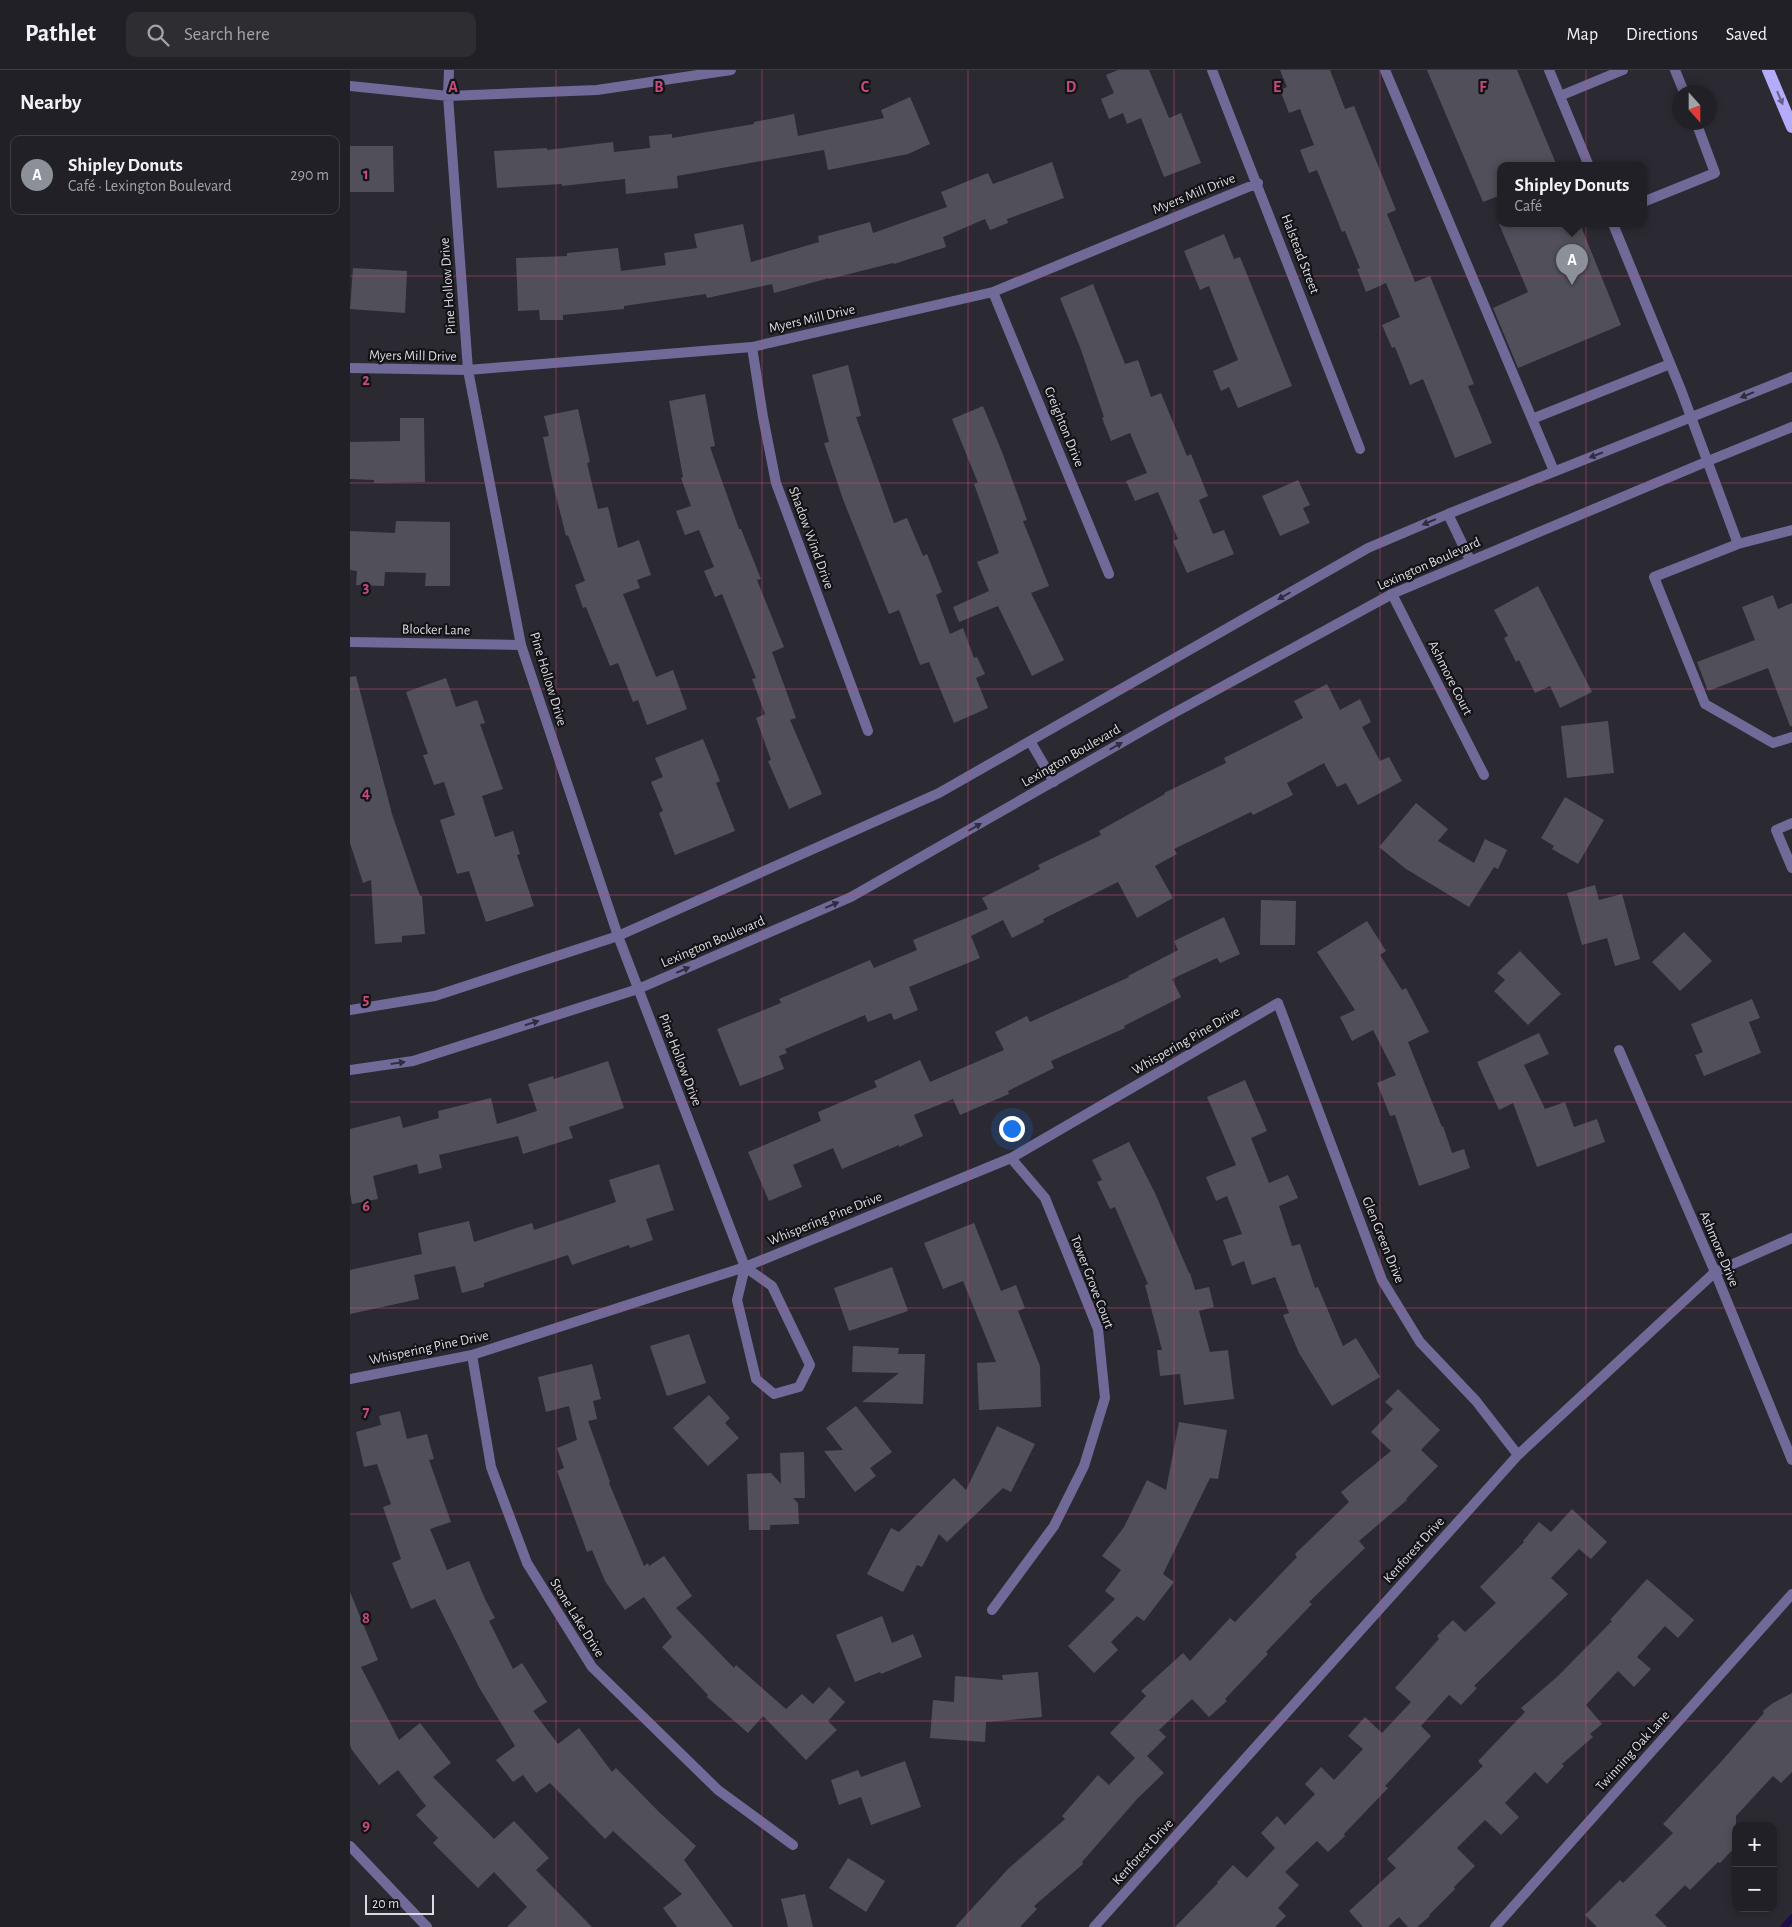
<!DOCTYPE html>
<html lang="en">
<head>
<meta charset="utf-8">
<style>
  body { margin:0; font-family:"Alegreya Sans",sans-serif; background:#2d2d32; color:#f1f3f6 }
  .controls { position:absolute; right:15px; bottom:15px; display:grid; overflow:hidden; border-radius:10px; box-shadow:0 2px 8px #0003 }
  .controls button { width:45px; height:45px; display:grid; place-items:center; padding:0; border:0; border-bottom:1px solid #3d3e43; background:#202026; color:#f1f3f6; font:25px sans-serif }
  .compass { position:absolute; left:1322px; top:15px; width:45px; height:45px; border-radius:50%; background:#202026; box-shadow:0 2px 8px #0003; rotate:159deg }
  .scale { position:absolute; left:15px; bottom:12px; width:69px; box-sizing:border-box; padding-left:5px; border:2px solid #dcdbe1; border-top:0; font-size:14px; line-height:18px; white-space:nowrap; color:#dcdbe1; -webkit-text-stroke:4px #131317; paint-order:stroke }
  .you { position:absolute; left:661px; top:1058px; width:18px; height:18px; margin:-12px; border:4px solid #fff; border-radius:50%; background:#1a73e8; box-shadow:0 0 0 8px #1a73e833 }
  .badge { display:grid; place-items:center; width:32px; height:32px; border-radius:50%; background:#8c9099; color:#fff; font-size:16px; font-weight:700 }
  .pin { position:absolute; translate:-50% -41px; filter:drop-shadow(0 1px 2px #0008) }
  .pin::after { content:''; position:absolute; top:26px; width:18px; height:15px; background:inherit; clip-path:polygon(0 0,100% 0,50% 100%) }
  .popup { position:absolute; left:1147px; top:92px; width:150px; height:65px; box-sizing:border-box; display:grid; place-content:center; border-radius:10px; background:#202026; filter:drop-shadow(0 1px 4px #0005); font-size:16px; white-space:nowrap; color:#a2a3a7 }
  .popup b { font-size:19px; color:#f1f3f6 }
  .popup::after { content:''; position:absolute; left:50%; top:100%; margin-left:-10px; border:10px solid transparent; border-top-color:#202026 }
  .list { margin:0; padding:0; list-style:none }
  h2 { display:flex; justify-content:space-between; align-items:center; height:65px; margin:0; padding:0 20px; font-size:21px }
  h2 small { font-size:16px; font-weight:400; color:#a2a3a7 }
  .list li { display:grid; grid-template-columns:32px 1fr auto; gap:15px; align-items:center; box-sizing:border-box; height:80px; margin:0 10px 10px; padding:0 10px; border:1px solid #3d3e43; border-radius:10px }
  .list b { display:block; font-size:19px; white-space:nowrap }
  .list p { margin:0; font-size:16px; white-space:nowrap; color:#a2a3a7 }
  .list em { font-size:16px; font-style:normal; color:#a2a3a7 }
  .icon { flex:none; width:28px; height:28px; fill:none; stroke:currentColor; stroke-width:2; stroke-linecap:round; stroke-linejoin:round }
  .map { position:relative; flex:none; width:1442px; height:1857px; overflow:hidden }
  header { display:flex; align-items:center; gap:30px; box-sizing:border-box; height:70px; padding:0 25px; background:#202026; border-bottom:1px solid #3d3e43 }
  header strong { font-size:24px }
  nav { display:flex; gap:28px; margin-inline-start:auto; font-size:18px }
  .search { width:350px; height:45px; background:#2d2d32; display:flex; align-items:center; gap:12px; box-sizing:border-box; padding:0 18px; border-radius:10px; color:#a2a3a7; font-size:19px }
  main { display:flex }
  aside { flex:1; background:#202026 }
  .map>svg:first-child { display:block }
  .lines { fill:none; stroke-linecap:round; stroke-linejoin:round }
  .stream { stroke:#1e0d47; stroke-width:7 }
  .building { fill:#51505a }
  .service { stroke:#706a99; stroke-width:10 }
  .minor { stroke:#706a99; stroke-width:10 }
  .tertiary { stroke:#706a99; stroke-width:10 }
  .primary { stroke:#b5acf9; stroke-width:12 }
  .oneway { fill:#646088 }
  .oneway2 { fill:#2f2d3e }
  .grid { fill:none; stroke:#c8497c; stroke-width:1; stroke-opacity:0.55 }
  .labels { text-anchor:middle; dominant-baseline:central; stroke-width:4.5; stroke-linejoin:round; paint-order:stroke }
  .street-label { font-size:14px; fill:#dcdbe1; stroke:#131317 }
  .grid-label { font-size:16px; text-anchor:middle; font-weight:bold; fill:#c8497c; stroke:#131317; stroke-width:4.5; stroke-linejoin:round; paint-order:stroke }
</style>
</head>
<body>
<header>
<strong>Pathlet</strong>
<div class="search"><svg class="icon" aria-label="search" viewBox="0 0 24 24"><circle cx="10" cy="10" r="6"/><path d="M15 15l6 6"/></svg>Search here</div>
<nav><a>Map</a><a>Directions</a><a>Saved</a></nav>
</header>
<main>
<aside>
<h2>Nearby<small></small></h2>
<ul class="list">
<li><span class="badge">A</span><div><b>Shipley Donuts</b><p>Café · Lexington Boulevard</p></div><em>290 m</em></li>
</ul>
</aside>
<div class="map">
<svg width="1442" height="1857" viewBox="0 0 1442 1857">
  <rect width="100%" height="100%" fill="#2b2a33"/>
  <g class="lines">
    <!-- stream -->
    <path class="stream" d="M1434,1857L1442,1848"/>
  </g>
  <!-- building -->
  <path class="building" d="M768,0H799L819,48L831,43L851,93L814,107L791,48L777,54L773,43L759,49L751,29L764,23L756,5Z
    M930,0H980L995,39L1004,36L1046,140L1037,144L1065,212L1080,206L1124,314L1118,316L1142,373L1105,388L1073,309L1060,315L1045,277L1042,278L1032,255L1050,247L1036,213L1016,222L1007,199L1010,198L995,161L992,162L967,100L959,103L950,80L964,75L950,39L939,43L930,20L937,17Z
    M1077,0H1167L1207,96H1151V125L1133,132Z
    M560,27L580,74L558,84L478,100L474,80L327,106L328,118L276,124L275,109L212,116V114L147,118L144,81L197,78V80L263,72L264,82L300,78L299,66L322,64V68L404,54V52L444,44L448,66L534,48L531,40Z
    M0,76H43L44,122H0Z
    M702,92L714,128L657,149L658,153L640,160L635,149L593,167L596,177L544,194L543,193L479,209V208L424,223L422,214L357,228L356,224L274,236V239L213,245V250H190L189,240L168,241L166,188L217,186V183L268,178L271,201L316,195L314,183L347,178L344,164L393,154L401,192L469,172L468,166L520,152L523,163L597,137L591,122L638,103L643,114Z
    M1149,154H1230L1271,255L1168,298L1143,238L1178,222Z
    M874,164L884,189L890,187L942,316L888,338L879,317L871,321L863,301L888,290L859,216L850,220L834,181Z
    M3,198L57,201L55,243L0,239Z
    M743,214L775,294L788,290L801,327L811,323L837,386L841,384L858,426L849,430L863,464L874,460L884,484L837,503L823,471L828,469L808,422L785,431L776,411L797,403L780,363L761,371L752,348L754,347L730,277L710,228Z
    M498,295L511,346L506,347L544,453L557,448L573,486L577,484L592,522L586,525L600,564L613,558L624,588L627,587L635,604L626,608L638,638L604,653L579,592L570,595L549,540L539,544L494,432L474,373L479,372L462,305Z
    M355,324L365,376L360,377L389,459H391L411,509L407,510L434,577L422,582L446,648L440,650L472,724L439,739L418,691L421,690L406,648L415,644L402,609L406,608L372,524L365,527L354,501L364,497L349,460L335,465L326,441L341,436L331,408L333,407L319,331Z
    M633,336L652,382L677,450L673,451L699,516L681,523L714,590L682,606L648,536L609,552L603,537L639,521L627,492L649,483L624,414L628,413L602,349Z
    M228,339L240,392L237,393L248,439L258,437L268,478L289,470L301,505L287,510L290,518L273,524L306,607L323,600L337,639L297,655L288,630L283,632L268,593L260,596L236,537L233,538L225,515L235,511L218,465L216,466L203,414L193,367L199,366L194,346Z
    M50,348H74L75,412L24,413V410L0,409V372L50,371Z
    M948,410L960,435L953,438L960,453L930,466L912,426Z
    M46,451L100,452V516H75L76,503L35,502L34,516L6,515L7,501L0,500V461L45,463Z
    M1188,516L1242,622L1210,638L1200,616L1185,623L1169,590L1166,592L1154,568L1158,566L1144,540Z
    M1423,525L1428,539L1442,533V656H1440L1418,598L1358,621L1347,592L1405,570L1392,537Z
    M6,606L42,744L70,826H72L75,864L52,866V872L25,874L21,810L13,813L0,773V607Z
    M96,608L106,637L127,630L135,653L130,654L153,719L132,726L145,767L163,761L170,784L167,785L184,836L136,852L119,801L107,804L90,750L105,745L94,712L84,715L73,685L78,684L56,622Z
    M977,614L990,640L1010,629L1021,652L1012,657L1030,691L1039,687L1052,711L1008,735L996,713L987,717L974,693L937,713L943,725L903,745L901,742L824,779L827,784L805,796L823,828L787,848L768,812L693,849L694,852L662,868L653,850L621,866L630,888L559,917L568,940L544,950L541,943L518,952L515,945L435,979L437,983L429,986L434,999L390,1016L367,959L431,933L429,929L520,890L524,898L567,880L563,870L638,839L632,828L690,799L688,795L751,765L749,761L815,724L814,723L876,693L874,688L953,648L944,631Z
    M1258,651L1264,703L1217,708L1211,656Z
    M353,669L370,711L366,713L385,761L325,785L309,743L313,741L301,712L313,707L305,688Z
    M1215,727L1254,750L1228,794L1202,779L1204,776L1191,768Z
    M1066,733L1098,759L1088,771L1124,793L1135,769L1157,780L1148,799L1144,797L1119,837L1056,799L1029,777Z
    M1245,815L1249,830L1272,824L1290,889L1265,896L1257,868L1232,875L1217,823Z
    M911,830L946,831L945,875H910Z
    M874,847L890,884L870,893L867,888L822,909L831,927L774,956L775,958L701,991L704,998L658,1021L659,1024L610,1045L603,1029L564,1045L573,1066L549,1077V1075L492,1099L483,1078L443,1095L452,1117L419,1131L398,1082L471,1051L468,1042L527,1017L524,1011L570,990L580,1012L654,980L645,962L677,946L680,952L779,907L778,906L828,880L824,871Z
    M1017,851L1036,881L1030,885L1052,920L1056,918L1079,962L1058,972L1092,1057L1093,1056L1102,1083L1114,1079L1120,1098L1069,1116L1045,1045L1040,1046L1027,1013L1046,1005L1023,960L1002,971L990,947L1005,940L967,882Z
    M1334,862L1362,891L1330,921L1302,892Z
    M1170,881L1211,924L1178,955L1144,921L1155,910L1147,903Z
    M1402,929L1410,948L1399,952L1411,983L1354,1006L1345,985L1353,982L1341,954Z
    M1189,963L1199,984L1174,995L1195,1039L1215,1032L1224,1057L1247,1049L1255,1072L1187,1097L1163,1033L1149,1040L1127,992Z
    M258,991L274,1038L219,1057L223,1068L173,1084L168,1066L89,1085L92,1098L69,1104L67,1094L23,1106L28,1129L2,1134L0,1123V1059L50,1046L53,1058L89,1048L88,1041L141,1028L147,1054L187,1041L178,1014L203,1006L204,1009Z
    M895,1010L917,1061L901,1068L919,1113L938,1105L948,1128L929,1136L942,1176L950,1174L965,1218L968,1217L993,1276L1006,1268L1030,1307L982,1336L949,1283L933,1245L939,1243L925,1207L902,1215L894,1191L882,1196L873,1170L892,1164L877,1126L866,1131L856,1107L886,1095L857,1027Z
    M779,1072L805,1123L839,1203H840L845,1220L859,1217L864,1237L849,1241L860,1282L878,1280L884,1329L834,1335L830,1304L810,1306L807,1280H812L795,1215L798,1214L765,1137L760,1139L747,1112L752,1110L742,1090Z
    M309,1094L324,1140L296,1149L303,1170L280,1178L279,1175L222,1195L218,1185L134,1213V1217L112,1223L105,1196L64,1205L69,1229L0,1244V1200L72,1184L68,1163L119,1151L124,1172L182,1153L184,1160L266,1132L259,1110Z
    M624,1153L651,1221L666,1215L675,1238L668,1241L690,1296L691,1337L629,1340L627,1293L646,1292L613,1211L593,1219L574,1173Z
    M542,1197L558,1241L499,1261L484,1218Z
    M339,1264L356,1313L317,1326L300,1276Z
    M503,1276L549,1278L548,1284H575L573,1334L512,1332L549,1303L502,1302Z
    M242,1294L251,1329L243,1331L247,1349L238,1351L260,1412L259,1413L294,1496L298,1493L299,1496L314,1486L342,1526L326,1538L384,1598L386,1595L436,1639L452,1624L463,1634L479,1617L495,1632L478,1651L487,1660L456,1690L413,1646L398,1663L357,1627L358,1625L312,1577L322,1567L294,1527L275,1540L255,1511L242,1480L237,1482L207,1401L214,1398L207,1378L227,1370L219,1336L196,1342L188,1307Z
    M1048,1319L1090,1360L1071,1380L1088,1396L1056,1429L1057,1430L1009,1471L1015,1478L959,1532L962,1534L916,1582L918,1584L875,1629L877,1631L859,1647L842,1629L809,1660L816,1667L797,1686L814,1703L787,1729L732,1792L733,1794L684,1836L687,1839L670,1857H605L658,1799L715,1749L712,1746L748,1705L759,1715L785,1688L760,1663L796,1626L791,1621L833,1583L840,1591L880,1548L885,1552L947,1487L945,1484L999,1432L991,1422L1041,1381L1021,1362L1043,1339L1035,1332Z
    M359,1325L380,1348L375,1353L389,1368L358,1396L323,1358Z
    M506,1336L542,1382L520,1398L526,1406L505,1422L474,1381L493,1380L476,1358Z
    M50,1341L57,1369L77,1364L84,1389L79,1390L101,1452L80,1459L97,1500L119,1491L135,1529L145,1548L139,1551L163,1599L172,1593L197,1632L183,1641L208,1674L229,1658L262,1702L266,1698L309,1742L346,1776L334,1790L383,1857H327L313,1838L332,1824L263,1761L255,1769L200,1713L186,1723L173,1705L163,1712L146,1690L165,1676L130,1619L85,1529L61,1539L42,1493L51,1489L33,1437L41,1434L27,1394L14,1397L6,1362L31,1355L29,1346Z
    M829,1352L877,1360L868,1409L860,1408L813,1504L824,1512L794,1551L787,1546L761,1572L768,1580L744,1603L718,1576L765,1529L755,1521L771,1500L752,1486L774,1457L797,1410L816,1420Z
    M647,1356L685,1374L661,1422L653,1418L597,1472L589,1464L572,1497L567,1495L553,1522L517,1504L541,1458L549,1462L604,1408L616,1420Z
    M454,1382L455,1428H443L448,1433L449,1454L420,1455V1460H399L397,1404L421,1403L431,1414L430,1383Z
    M1222,1439L1257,1472L1241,1489L1229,1479L1201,1508L1218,1524L1124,1616L1127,1618L1111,1635L1099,1625L1071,1656L1081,1666L1035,1716L1038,1718L994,1764L995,1766L978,1782L967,1771L935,1802L949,1815L928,1838L936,1846L925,1857H825L868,1813L867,1812L883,1795L897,1808L925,1778L911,1763L927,1746L935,1755L965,1724L955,1714L971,1697L984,1710L1013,1679L998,1666L1015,1647L1032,1663L1061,1632L1045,1618L1089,1569L1087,1566L1103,1550L1115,1562L1146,1533L1130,1517L1174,1472L1173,1471L1189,1452L1201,1462Z
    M1297,1509L1344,1550L1328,1568L1315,1556L1287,1587L1301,1599L1284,1617L1268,1601L1236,1635L1252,1654L1240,1664L1243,1667L1212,1694L1214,1696L1197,1714L1185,1702L1155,1733L1169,1747L1151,1765L1135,1750L1107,1778L1125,1796L1104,1817L1105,1819L1079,1845L1080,1846L1067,1857H1058L1049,1847L1038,1857H1013L999,1841L1046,1798L1037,1789L1133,1696L1128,1691L1175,1642L1171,1638L1208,1606L1262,1551L1260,1550Z
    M0,1522L28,1590L11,1597L49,1670L70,1653L101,1693L83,1707L144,1769L164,1751L199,1788L186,1800L242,1857H157L177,1837L144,1802L128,1818L83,1773L88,1768L66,1745L76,1736L48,1700L29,1715L2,1680L0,1675Z
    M532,1546L542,1573L563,1564L572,1587L531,1604L530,1602L505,1612L486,1565Z
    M688,1602L692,1647L636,1652L635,1672L580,1668L583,1630L604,1632L605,1606L653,1610L652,1605Z
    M1442,1623V1702L1431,1713L1423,1706L1386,1746V1776L1370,1793L1368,1792L1340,1820L1335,1815L1305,1845L1317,1857H1247L1235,1845L1270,1810L1273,1813L1323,1763L1313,1754L1369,1694L1414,1643L1413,1641L1423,1633Z
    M555,1691L571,1737L521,1755L511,1727L489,1735L481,1710L508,1700L511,1707Z
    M498,1788L535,1811L516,1842L479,1818Z
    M455,1824L463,1857H438L431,1829Z"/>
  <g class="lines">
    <!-- service -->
    <path class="service" d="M1035,0L1204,401
      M1199,0L1239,96
      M1325,0L1334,22
      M1210,26L1273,0
      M1293,132L1365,103L1346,52
      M1263,154L1331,320L1388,474L1442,460
      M1182,349L1320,294
      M1388,474L1304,507L1355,634L1423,673L1442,667
      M1442,753L1426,760L1442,798"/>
    <!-- minor -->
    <path class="minor" d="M99,0L98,26L118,300L171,575L268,866L395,1197
      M862,0L1010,379
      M0,16L98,26L247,20L381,0
      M643,222L759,504
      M402,277L413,347L426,413L518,661
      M0,298L118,300L402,277L643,222L908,113
      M1042,524L1134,705
      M0,572L171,575
      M1269,980L1365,1202L1442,1390
      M395,1197L422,1216L460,1295L449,1317L424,1324L406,1309L387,1230Z
      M122,1285L141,1397L177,1493L242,1597L368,1720L443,1775
      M0,1309L122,1285L395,1197L661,1088L928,933L1032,1210L1070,1272L1126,1331L1168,1385
      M642,1540L704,1456L734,1396L755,1328L748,1259L695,1128L661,1088
      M0,1776L77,1857
      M744,1857L1168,1385L1365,1202L1442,1168
      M1145,1857L1442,1524"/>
    <!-- tertiary -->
    <path class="tertiary" d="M1098,444L1120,490
      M680,671L704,712
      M0,940L85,926L268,866L589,723L1018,478L1098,444L1442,307
      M0,1000L63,991L288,919L501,827L813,649L1042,524L1358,391L1442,357"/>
    <!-- primary -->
    <path class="primary" d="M1418,0L1442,57"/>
  </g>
  <!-- one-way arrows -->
  <defs><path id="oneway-solid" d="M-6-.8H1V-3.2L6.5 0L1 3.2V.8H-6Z" transform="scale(1.25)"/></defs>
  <use class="oneway" href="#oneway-solid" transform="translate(1430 28) rotate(67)"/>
  <g class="oneway2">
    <use href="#oneway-solid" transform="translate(1397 325) rotate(158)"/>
    <use href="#oneway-solid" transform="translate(1246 385) rotate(159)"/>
    <use href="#oneway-solid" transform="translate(1079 452) rotate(157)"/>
    <use href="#oneway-solid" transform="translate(934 526) rotate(150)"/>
    <use href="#oneway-solid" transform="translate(766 676) rotate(-30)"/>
    <use href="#oneway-solid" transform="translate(625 757) rotate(-30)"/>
    <use href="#oneway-solid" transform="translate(482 835) rotate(-23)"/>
    <use href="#oneway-solid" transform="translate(333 900) rotate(-23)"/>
    <use href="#oneway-solid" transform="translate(182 953) rotate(-18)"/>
    <use href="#oneway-solid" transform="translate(48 993) rotate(-8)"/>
  </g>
  <!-- grid -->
  <path class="grid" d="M206,0V1857M412,0V1857M618,0V1857M824,0V1857M1030,0V1857M1236,0V1857M0,206H1442M0,413H1442M0,619H1442M0,825H1442M0,1032H1442M0,1238H1442M0,1444H1442M0,1651H1442"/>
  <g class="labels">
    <!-- street labels -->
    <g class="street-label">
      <text transform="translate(844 124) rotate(-22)">Myers Mill Drive</text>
      <text transform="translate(950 184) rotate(69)">Halstead Street</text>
      <text transform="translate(98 216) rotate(-94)">Pine Hollow Drive</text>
      <text transform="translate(462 249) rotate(-13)">Myers Mill Drive</text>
      <text transform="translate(63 286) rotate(1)">Myers Mill Drive</text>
      <text transform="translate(714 357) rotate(68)">Creighton Drive</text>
      <text transform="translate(461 468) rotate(70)">Shadow Wind Drive</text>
      <text transform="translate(1079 494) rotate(-24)">Lexington Boulevard</text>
      <text transform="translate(86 560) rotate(1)">Blocker Lane</text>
      <text transform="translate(1100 608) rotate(63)">Ashmore Court</text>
      <text transform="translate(198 609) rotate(73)">Pine Hollow Drive</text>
      <text transform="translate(721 686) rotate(-30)">Lexington Boulevard</text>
      <text transform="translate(363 872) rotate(-23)">Lexington Boulevard</text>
      <text transform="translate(836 971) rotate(-30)">Whispering Pine Drive</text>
      <text transform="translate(330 990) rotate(69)">Pine Hollow Drive</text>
      <text transform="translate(475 1149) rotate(-22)">Whispering Pine Drive</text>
      <text transform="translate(1033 1170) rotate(68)">Glen Green Drive</text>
      <text transform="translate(1369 1179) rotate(67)">Ashmore Drive</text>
      <text transform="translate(742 1212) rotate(69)">Tower Grove Court</text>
      <text transform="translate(79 1278) rotate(-12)">Whispering Pine Drive</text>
      <text transform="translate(1064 1480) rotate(-48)">Kenforest Drive</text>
      <text transform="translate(227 1548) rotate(58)">Stone Lake Drive</text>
      <text transform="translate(1283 1681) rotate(-48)">Twinning Oak Lane</text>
      <text transform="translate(793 1782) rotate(-48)">Kenforest Drive</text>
    </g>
  </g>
  <g class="grid-label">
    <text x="103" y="22">A</text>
    <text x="309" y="22">B</text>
    <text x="515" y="22">C</text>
    <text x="721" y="22">D</text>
    <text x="927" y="22">E</text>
    <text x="1133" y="22">F</text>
    <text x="16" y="109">1</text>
    <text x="16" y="315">2</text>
    <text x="16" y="522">3</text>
    <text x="16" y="728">4</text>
    <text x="16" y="934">5</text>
    <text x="16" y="1141">6</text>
    <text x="16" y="1347">7</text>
    <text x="16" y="1553">8</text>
    <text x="16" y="1760">9</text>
  </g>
</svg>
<div class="controls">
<button>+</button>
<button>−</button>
</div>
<svg class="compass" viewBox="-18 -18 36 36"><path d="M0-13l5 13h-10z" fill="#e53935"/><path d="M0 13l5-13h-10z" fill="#a2a3a7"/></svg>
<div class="scale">20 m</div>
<div class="you"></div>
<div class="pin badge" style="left:1222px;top:215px">A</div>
<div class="popup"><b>Shipley Donuts</b>Café</div>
</div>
</main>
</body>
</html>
